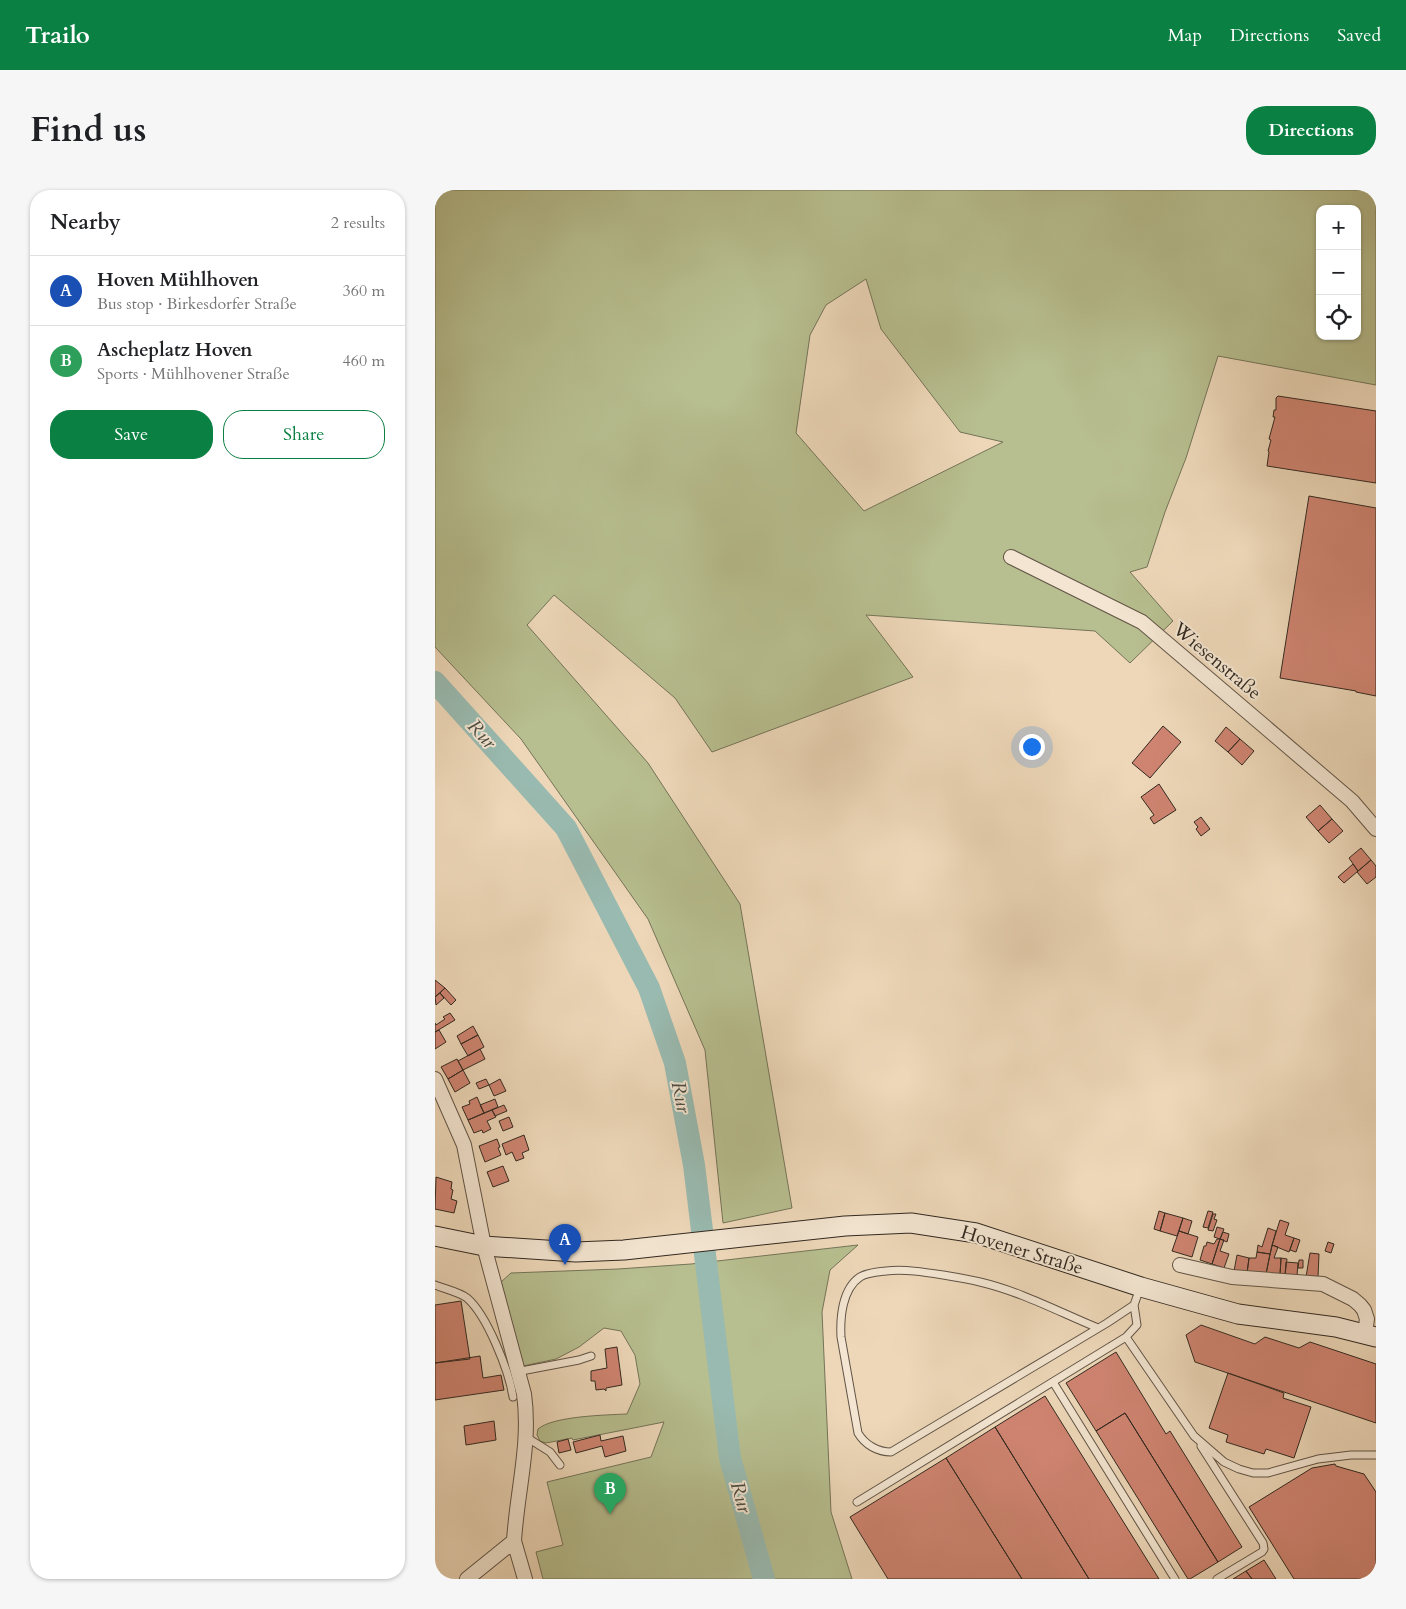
<!DOCTYPE html>
<html lang="en">
<head>
<meta charset="utf-8">
<style>
  body { margin:0; font-family:Cardo,serif; background:#f6f6f6; color:#202124 }
  .controls { position:absolute; right:15px; top:15px; display:grid; overflow:hidden; border-radius:10px; box-shadow:0 1px 4px #0004 }
  .controls button { width:45px; height:45px; display:grid; place-items:center; padding:0; border:0; border-bottom:1px solid #e0e0e0; background:#fff; color:#202124; font:25px sans-serif }
  .you { position:absolute; left:596px; top:556px; width:18px; height:18px; margin:-12px; border:4px solid #fff; border-radius:50%; background:#1a73e8; box-shadow:0 0 0 8px #1a73e833 }
  .badge { display:grid; place-items:center; width:32px; height:32px; border-radius:50%; background:#0b8043; color:#fff; font-size:16px; font-weight:700 }
  .pin { position:absolute; translate:-50% -41px; filter:drop-shadow(0 1px 2px #0008) }
  .pin::after { content:''; position:absolute; top:26px; width:18px; height:15px; background:inherit; clip-path:polygon(0 0,100% 0,50% 100%) }
  .list { margin:0; padding:0; list-style:none }
  h2 { display:flex; justify-content:space-between; align-items:center; height:65px; margin:0; padding:0 20px; font-size:21px }
  h2 small { font-size:16px; font-weight:400; color:#757577 }
  .list li { display:grid; grid-template-columns:32px 1fr auto; gap:15px; align-items:center; box-sizing:border-box; height:70px; padding:0 20px; border-top:1px solid #e0e0e0 }
  .list b { display:block; font-size:19px; white-space:nowrap }
  .list p { margin:0; font-size:16px; white-space:nowrap; color:#757577 }
  .list em { font-size:16px; font-style:normal; color:#757577 }
  .actions { display:flex; gap:10px; padding:15px 20px }
  .actions a { flex:1; padding:11px 0; border:1px solid #0b8043; border-radius:20px; text-align:center; font-size:18px; color:#0b8043 }
  .actions .main { background:#0b8043; color:#fff }
  .icon { flex:none; width:28px; height:28px; fill:none; stroke:currentColor; stroke-width:2; stroke-linecap:round; stroke-linejoin:round }
  .map { position:relative; flex:none; width:941px; height:1389px; overflow:hidden; border-radius:20px }
  header { display:flex; align-items:center; gap:30px; box-sizing:border-box; height:70px; padding:0 25px; background:#0b8043; color:#fff }
  header strong { font-size:24px }
  nav { display:flex; gap:28px; margin-inline-start:auto; font-size:18px }
  .intro { display:flex; align-items:center; justify-content:space-between; box-sizing:border-box; height:120px; padding:0 30px }
  h1 { margin:0; font-size:35px }
  .button { padding:12px 22px; border-radius:20px; background:#0b8043; color:#fff; font-size:18px; font-weight:700 }
  main { display:flex; gap:30px; padding:0 30px }
  aside { flex:1; background:#fff; border-radius:20px; box-shadow:0 1px 4px #0004 }
  .map>svg:first-child { display:block }
  .green { fill:#b7be8f; stroke:#747458; fill-rule:evenodd }
  .lines { fill:none; stroke-linecap:round; stroke-linejoin:round }
  .river { stroke:#99bab0; stroke-width:22 }
  .building { fill:#cf8471; stroke:#322920 }
  .lane-casing { stroke:#615446; stroke-width:9 }
  .street-casing { stroke:#615446; stroke-width:16 }
  .secondary-casing { stroke:#322920; stroke-width:21 }
  .lane { stroke:#f3e5d1; stroke-width:7 }
  .street { stroke:#f3e5d1; stroke-width:14 }
  .secondary { stroke:#f3e5d1; stroke-width:19 }
  .labels { text-anchor:middle; dominant-baseline:central; stroke-width:4; stroke-linejoin:round; paint-order:stroke }
  .street-label { font-size:19px; fill:#322920; stroke:#f3e5d1 }
  .water-label { font-size:20px; font-style:italic; fill:#4c4d44; stroke:#f3e5d1 }
</style>
</head>
<body>
<header>
<strong>Trailo</strong>
<nav><a>Map</a><a>Directions</a><a>Saved</a></nav>
</header>
<div class="intro"><h1>Find us</h1><a class="button">Directions</a></div>
<main>
<aside>
<h2>Nearby<small>2 results</small></h2>
<ul class="list">
<li><span class="badge" style="background:#1a4fb4">A</span><div><b>Hoven Mühlhoven</b><p>Bus stop · Birkesdorfer Straße</p></div><em>360 m</em></li>
<li><span class="badge" style="background:#2e9e5b">B</span><div><b>Ascheplatz Hoven</b><p>Sports · Mühlhovener Straße</p></div><em>460 m</em></li>
</ul>
<div class="actions"><a class="main">Save</a><a>Share</a></div>
</aside>
<div class="map">
<svg width="941" height="1389" viewBox="0 0 941 1389">
  <rect width="100%" height="100%" fill="#edd7b8"/>
  <filter id="stains"><feTurbulence type="fractalNoise" baseFrequency=".004" numOctaves="4"/><feColorMatrix values="0 0 0 0 .2 0 0 0 0 .09 0 0 0 0 .02 0 0 0 .5 -.17"/></filter>
  <radialGradient id="worn" r=".72"><stop offset=".6" stop-color="#630" stop-opacity="0"/><stop offset="1" stop-color="#630" stop-opacity=".3"/></radialGradient>
  <!-- green -->
  <path class="green" d="M0,0H941V195L783,166L751,268L730,322L712,377L695,382L738,431L695,473L660,441L431,425L478,487L277,562L240,508L119,405L92,435L213,573L305,714L357,1018L288,1033L270,860L213,729L86,549L0,457ZM885,19H922V146H885ZM431,89L446,139L525,242L568,252L429,321L361,243L375,145L391,115Z
    M423,1055L395,1080L387,1122L396,1322L417,1389H108L101,1362L128,1355L112,1292L216,1267L229,1232L138,1250L137,1248L111,1253L105,1251L102,1245L103,1239C118,1226 171,1225 192,1224L205,1194L200,1165L186,1141L169,1138L144,1157L121,1169L88,1176L66,1092L76,1083L183,1079L256,1074Z"/>
  <g class="lines">
    <!-- river -->
    <path class="river" d="M0,492L131,638L214,798L240,873L259,975L295,1268L329,1389"/>
  </g>
  <!-- building -->
  <path class="building" d="M843,206L941,221V293L832,276L834,262L833,261L836,250L834,249L840,227H838L839,220H841V208Z
    M874,306L941,318V506L921,502V501L845,488Z
    M728,536L746,552L715,588L697,573Z
    M791,537L805,549L793,562L780,551Z
    M805,549L819,561L807,575L793,562Z
    M724,594L741,620L719,634L715,628L719,625L706,607Z
    M885,615L897,629L883,641L871,627Z
    M766,627L775,639L766,646L761,639L763,637L759,632Z
    M897,629L908,641L894,653L883,641Z
    M926,658L936,670L923,681L914,668Z
    M936,670L941,676V687L932,694L922,682Z
    M918,674L923,681L909,693L903,687Z
    M0,790L10,798L0,807Z
    M10,798L21,810L16,815L5,803Z
    M5,803L9,808L1,815L0,807Z
    M15,823L20,830L0,842V833L1,835L10,829L8,827Z
    M38,836L43,845L26,854L22,846Z
    M4,840L11,852L0,859V842Z
    M43,845L49,857L33,866L26,854Z
    M45,859L50,869L28,880L23,871Z
    M22,869L28,880L13,889L6,877Z
    M28,880L35,893L20,902L13,889Z
    M51,889L54,895L44,899L41,893Z
    M65,889L71,901L59,906L54,895Z
    M42,907L49,923L33,930L27,917L35,914L34,911Z
    M60,909L63,917L49,923L45,915Z
    M69,915L72,921L60,926L57,920Z
    M57,920L61,927L52,931L56,939L48,943L47,940L39,943L33,930Z
    M74,927L78,937L68,941L64,931Z
    M89,945L94,960L87,963L89,968L81,971L77,962L71,965L67,954Z
    M62,949L65,957L63,958L66,965L50,972L44,956Z
    M68,976L74,991L58,997L52,982Z
    M1,987L17,992L16,999L18,1000L16,1009L22,1011L19,1023L0,1019Z
    M724,1021L730,1023L725,1041L719,1039Z
    M773,1021L778,1022L773,1038L768,1037Z
    M730,1023L748,1028L742,1046L725,1041Z
    M778,1024H781L779,1029L782,1030L778,1041L773,1040Z
    M748,1028L757,1031L753,1044L744,1041Z
    M845,1030L854,1033L850,1045L859,1048L854,1062L837,1055Z
    M782,1037L789,1039L785,1049L779,1047Z
    M833,1038L841,1041L835,1064L822,1062L823,1055L827,1057Z
    M744,1041L763,1047L757,1067L737,1061Z
    M788,1042L794,1044L792,1052L785,1049Z
    M859,1048L865,1050L861,1062L855,1060Z
    M782,1049H785L777,1074L765,1070L769,1056H771L772,1052L779,1054Z
    M785,1049L789,1050L785,1061L794,1064L789,1078L777,1074Z
    M893,1052L899,1054L896,1063L890,1061Z
    M837,1055L843,1057L839,1068H846L845,1085L831,1084Z
    M822,1062L835,1064L831,1084L812,1083L814,1068H821Z
    M875,1063L884,1064L883,1087H871Z
    M802,1065L814,1068L812,1083L799,1081Z
    M846,1068L852,1069L850,1085H845Z
    M864,1070H868V1078H863Z
    M851,1072L863,1073L862,1086L850,1085Z
    M26,1111L35,1169L0,1173V1115Z
    M766,1135L820,1154L830,1147L864,1158L875,1152L941,1174V1233L760,1172L751,1145Z
    M182,1157L187,1195L171,1198V1201L169,1199L161,1200L160,1191H156V1181L172,1178L170,1159Z
    M681,1162L731,1244L735,1241L807,1357L783,1372L690,1223L661,1241L631,1193Z
    M45,1166L48,1188L66,1185L69,1200L0,1210V1173Z
    M793,1183L849,1203L848,1208L876,1217L859,1268L831,1259L829,1264L791,1252L793,1245L774,1238Z
    M610,1206L724,1389H654L560,1237Z
    M690,1223L783,1372L755,1389H753L661,1241Z
    M59,1231L61,1250L31,1255L29,1236Z
    M560,1237L654,1389H587L511,1268Z
    M165,1245L166,1251L188,1246L191,1261L170,1267L167,1256L141,1263L138,1252Z
    M133,1249L136,1260L124,1263L122,1252Z
    M511,1268L587,1389H453L415,1327Z
    M900,1274L901,1276L929,1284L941,1302V1389H859L814,1317L877,1278Z
    M829,1370L841,1389H817L811,1381Z
    M811,1381L817,1389H798Z"/>
  <g class="lines">
    <defs>
      <path id="lane" d="M0,1095C10,1099 24,1102 32,1108C52,1125 74,1181 78,1207
        M663,1138C624,1122 587,1102 545,1092C533,1089 520,1087 508,1085C489,1082 470,1079 451,1081C443,1082 431,1083 425,1087C407,1099 405,1128 406,1147L423,1243C430,1255 443,1262 456,1262L672,1133L699,1115L705,1098
        M691,1147L759,1246L789,1272L804,1279L818,1283H833L883,1269L916,1265H941
        M81,1182L144,1170L156,1166
        M618,1192L740,1389
        M91,1247L115,1262L125,1275
        M766,1256L828,1353L829,1359L827,1362L782,1389
        M422,1312L691,1147L702,1135L699,1115"/>
      <path id="street" d="M576,367L707,432L917,611L941,639
        M0,889L29,955L49,1056L89,1204C96,1253 82,1301 79,1351L32,1389
        M745,1075L797,1087L888,1094L918,1109L925,1115L929,1120L932,1129L930,1143
        M79,1351L90,1389"/>
      <path id="secondary" d="M0,1046L49,1056L141,1062L189,1060L410,1036L476,1033L541,1043L706,1097L803,1124L901,1137L941,1147"/>
    </defs>
    <!-- lane casing -->
    <use href="#lane" class="lane-casing"/>
    <!-- street casing -->
    <use href="#street" class="street-casing"/>
    <!-- secondary casing -->
    <use href="#secondary" class="secondary-casing"/>
    <!-- lane -->
    <use href="#lane" class="lane"/>
    <!-- street -->
    <use href="#street" class="street"/>
    <!-- secondary -->
    <use href="#secondary" class="secondary"/>
  </g>
  <g class="labels">
    <!-- street labels -->
    <g class="street-label">
      <text transform="translate(782 471) rotate(40)">Wiesenstraße</text>
      <text transform="translate(587 1060) rotate(17)">Hovener Straße</text>
    </g>
    <!-- water labels -->
    <g class="water-label">
      <text transform="translate(47 544) rotate(48)">Rur</text>
      <text transform="translate(246 907) rotate(79)">Rur</text>
      <text transform="translate(306 1307) rotate(74)">Rur</text>
    </g>
  </g>
  <rect width="100%" height="100%" filter="url(#stains)"/>
  <rect width="100%" height="100%" fill="url(#worn)"/>
</svg>
<div class="controls">
<button>+</button>
<button>−</button>
<button><svg class="icon" aria-label="locate" viewBox="0 0 24 24"><circle cx="12" cy="12" r="6"/><path d="M12 2v4M12 18v4M2 12h4M18 12h4"/></svg></button>
</div>
<div class="you"></div>
<div class="pin badge" style="left:130px;top:1075px;background:#1a4fb4">A</div>
<div class="pin badge" style="left:175px;top:1324px;background:#2e9e5b">B</div>
</div>
</main>
</body>
</html>
